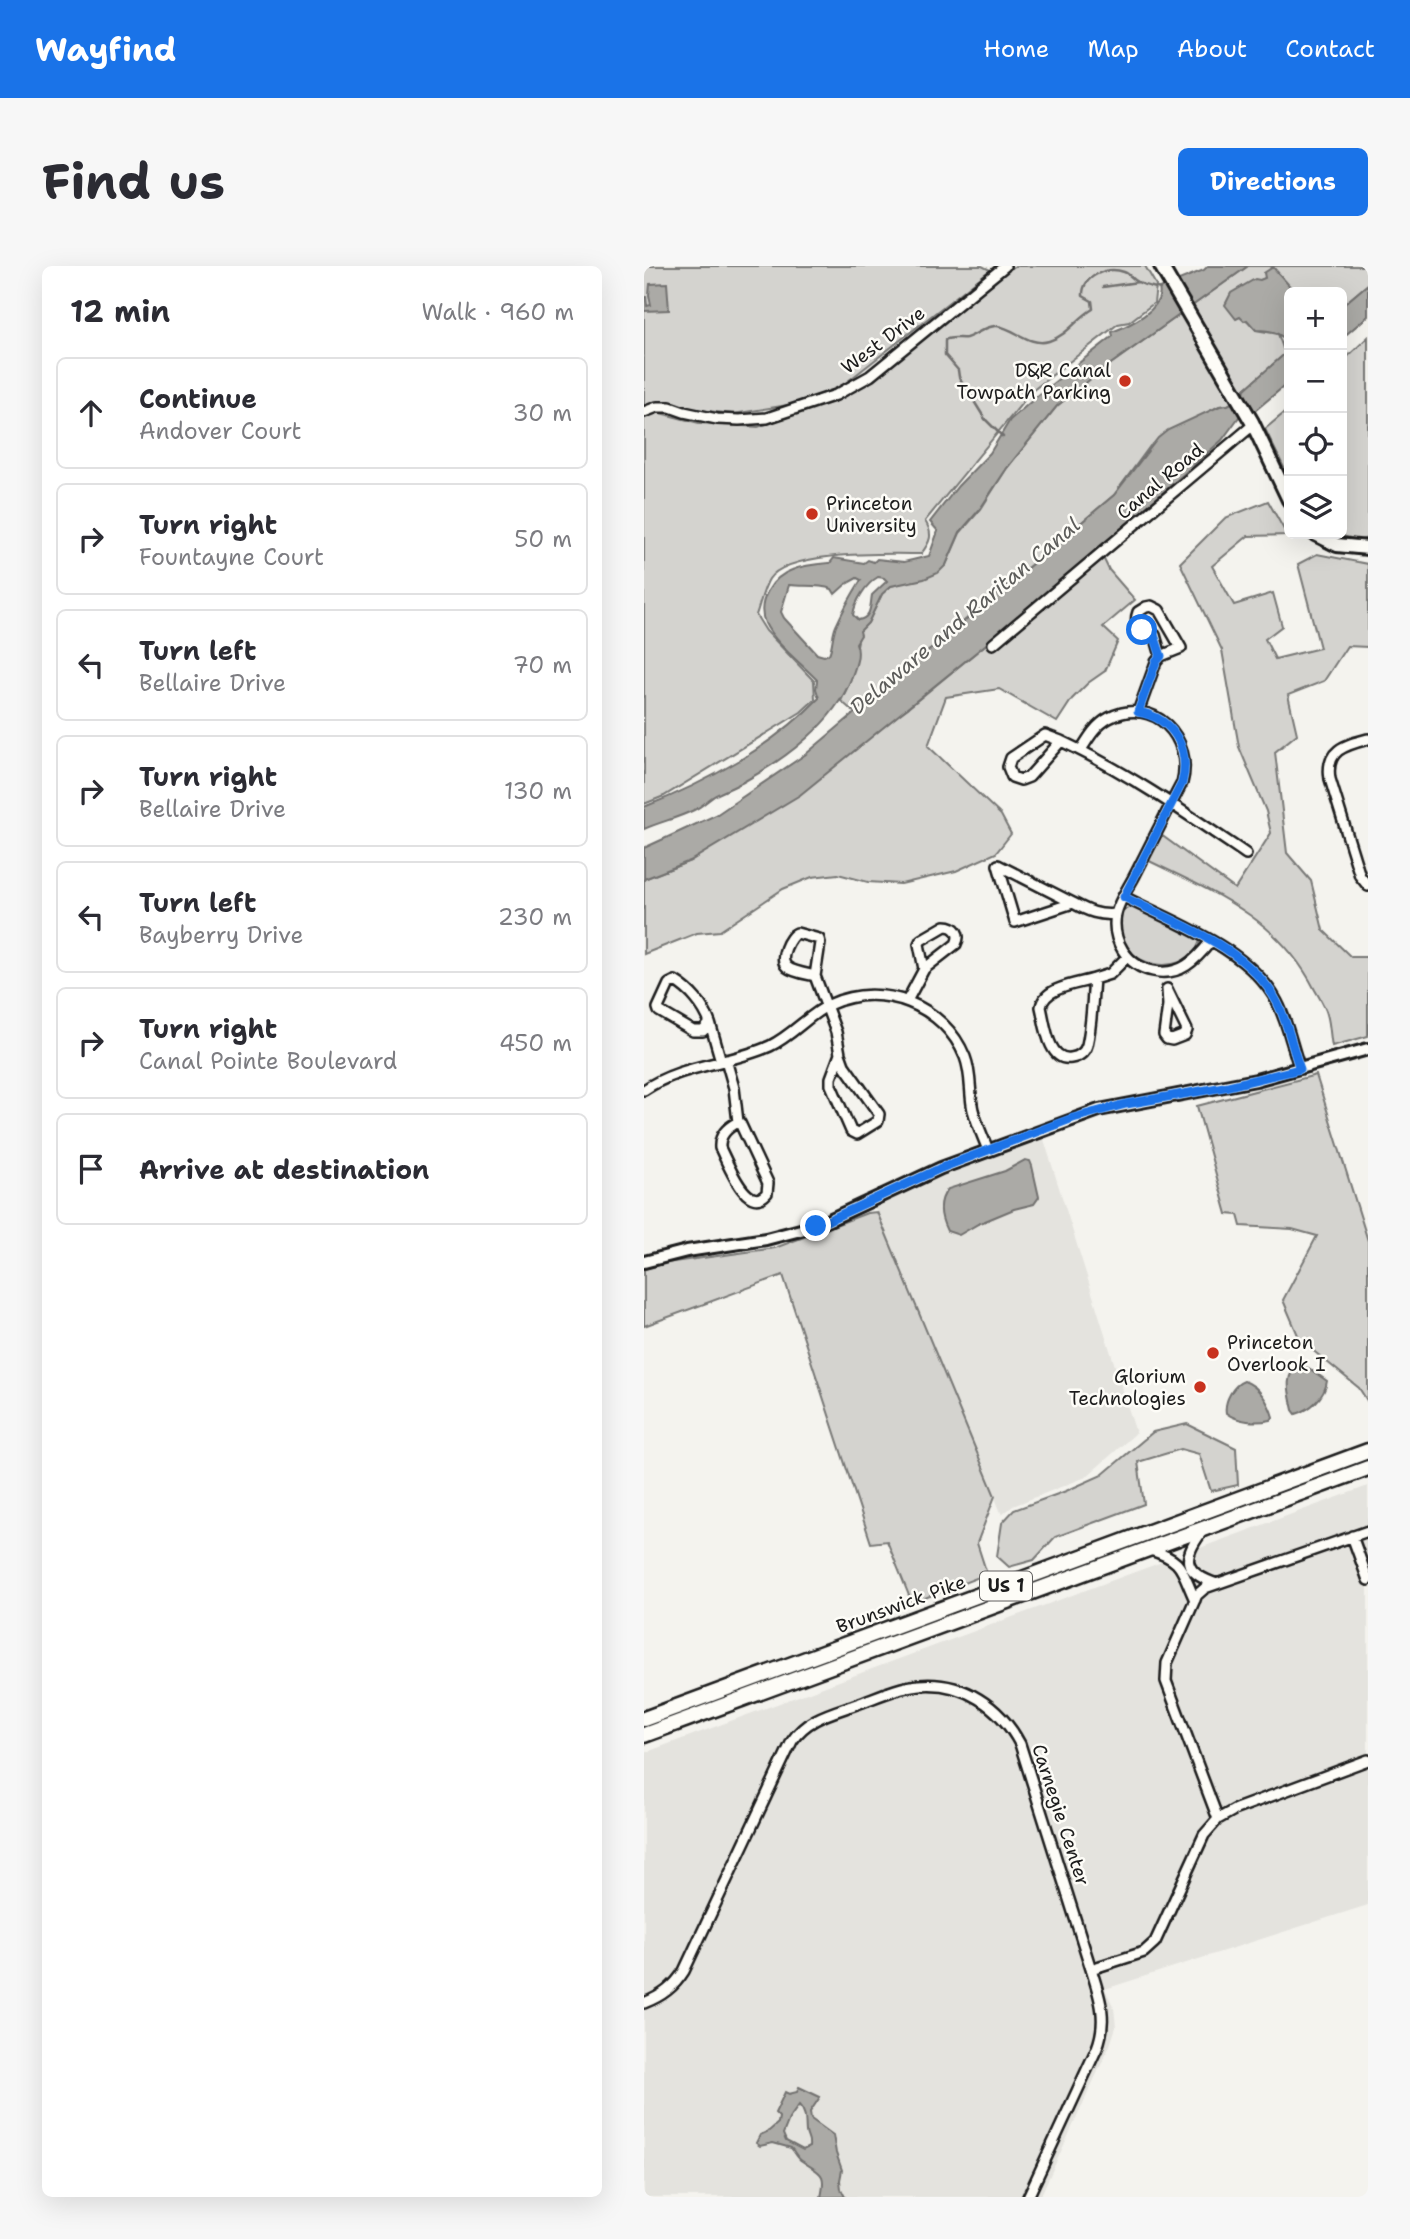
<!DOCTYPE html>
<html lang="en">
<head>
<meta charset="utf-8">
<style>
  body { margin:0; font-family:"Shantell Sans",sans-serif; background:#f7f7f7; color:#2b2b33 }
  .controls { position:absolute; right:21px; top:21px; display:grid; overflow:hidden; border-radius:10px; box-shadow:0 7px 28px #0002 }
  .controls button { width:63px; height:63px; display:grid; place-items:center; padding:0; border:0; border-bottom:2px solid #e1e1e2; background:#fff; color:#2b2b33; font:35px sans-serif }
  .stop { position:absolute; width:21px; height:21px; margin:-16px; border:5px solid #1a73e8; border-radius:50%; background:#fff }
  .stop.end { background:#1a73e8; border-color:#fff; box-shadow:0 2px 7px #0008 }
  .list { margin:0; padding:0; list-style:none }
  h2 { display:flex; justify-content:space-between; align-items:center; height:91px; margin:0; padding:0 28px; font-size:30px }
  h2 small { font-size:23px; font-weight:400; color:#7c7c81 }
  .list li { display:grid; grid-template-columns:46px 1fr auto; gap:21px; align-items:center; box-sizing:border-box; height:112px; margin:0 14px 14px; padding:0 14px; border:2px solid #e1e1e2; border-radius:10px }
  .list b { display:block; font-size:26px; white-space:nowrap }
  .list p { margin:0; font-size:23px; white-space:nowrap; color:#7c7c81 }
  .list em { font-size:23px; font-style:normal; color:#7c7c81 }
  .icon { flex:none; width:38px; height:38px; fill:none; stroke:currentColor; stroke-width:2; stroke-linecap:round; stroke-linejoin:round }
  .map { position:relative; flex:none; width:724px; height:1931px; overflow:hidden; border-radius:10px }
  header { display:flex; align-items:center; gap:42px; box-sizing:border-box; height:98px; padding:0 35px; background:#1a73e8; color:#fff }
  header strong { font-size:33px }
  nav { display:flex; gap:38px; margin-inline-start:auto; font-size:24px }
  .intro { display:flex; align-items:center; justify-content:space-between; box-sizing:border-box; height:168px; padding:0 42px }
  h1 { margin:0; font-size:49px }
  .button { padding:18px 32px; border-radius:10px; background:#1a73e8; color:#fff; font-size:24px; font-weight:700 }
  main { display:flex; gap:42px; padding:0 42px }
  aside { flex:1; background:#fff; border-radius:10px; box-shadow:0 7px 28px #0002 }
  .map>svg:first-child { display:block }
  .built { fill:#e4e3de }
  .green { fill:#d4d3cf; stroke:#787876; stroke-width:2 }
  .water { fill:#abaaa6; stroke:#72716f; stroke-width:2; fill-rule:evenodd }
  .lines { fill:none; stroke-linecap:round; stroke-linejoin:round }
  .stream { stroke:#72716f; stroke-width:2.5 }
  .minor-casing { stroke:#1c1c1c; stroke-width:14 }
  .tertiary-casing { stroke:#1c1c1c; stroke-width:16 }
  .secondary-casing { stroke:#1c1c1c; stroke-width:18 }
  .trunk-casing { stroke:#1c1c1c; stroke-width:19 }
  .minor { stroke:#fdfcf7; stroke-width:9 }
  .tertiary { stroke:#fdfcf7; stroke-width:10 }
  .secondary { stroke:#fdfcf7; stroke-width:12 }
  .trunk { stroke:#fdfcf7; stroke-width:14 }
  .route { stroke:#1a73e8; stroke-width:9 }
  .poi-dot { fill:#c8321e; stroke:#fdfcf7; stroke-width:2.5 }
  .labels { text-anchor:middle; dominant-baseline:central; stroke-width:5; stroke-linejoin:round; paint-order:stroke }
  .shield { fill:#fdfcf7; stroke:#605f5e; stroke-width:2 }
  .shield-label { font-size:18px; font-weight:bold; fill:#1c1c1c }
  .street-label { font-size:19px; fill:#1c1c1c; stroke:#fdfcf7 }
  .poi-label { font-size:19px; fill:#1c1c1c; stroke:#fdfcf7; text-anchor:end }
  .water-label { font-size:21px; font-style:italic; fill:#5c5c5a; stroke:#fdfcf7 }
</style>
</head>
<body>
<header>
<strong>Wayfind</strong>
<nav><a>Home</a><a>Map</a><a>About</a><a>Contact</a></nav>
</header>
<div class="intro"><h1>Find us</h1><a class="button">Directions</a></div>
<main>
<aside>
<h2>12 min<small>Walk · 960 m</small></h2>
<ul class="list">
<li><svg class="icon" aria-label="ahead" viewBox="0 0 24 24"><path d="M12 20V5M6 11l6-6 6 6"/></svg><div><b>Continue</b><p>Andover Court</p></div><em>30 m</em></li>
<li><svg class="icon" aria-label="right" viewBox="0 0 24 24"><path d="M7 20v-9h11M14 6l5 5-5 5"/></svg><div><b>Turn right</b><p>Fountayne Court</p></div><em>50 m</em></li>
<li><svg class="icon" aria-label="left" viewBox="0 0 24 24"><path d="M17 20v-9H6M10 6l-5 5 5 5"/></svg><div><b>Turn left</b><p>Bellaire Drive</p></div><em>70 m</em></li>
<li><svg class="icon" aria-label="right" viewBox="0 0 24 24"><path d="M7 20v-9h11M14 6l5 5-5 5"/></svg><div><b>Turn right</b><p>Bellaire Drive</p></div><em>130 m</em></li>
<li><svg class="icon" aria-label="left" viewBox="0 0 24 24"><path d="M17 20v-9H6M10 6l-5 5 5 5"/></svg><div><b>Turn left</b><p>Bayberry Drive</p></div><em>230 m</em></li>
<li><svg class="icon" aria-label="right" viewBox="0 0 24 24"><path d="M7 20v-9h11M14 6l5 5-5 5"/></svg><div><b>Turn right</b><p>Canal Pointe Boulevard</p></div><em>450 m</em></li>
<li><svg class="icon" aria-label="arrive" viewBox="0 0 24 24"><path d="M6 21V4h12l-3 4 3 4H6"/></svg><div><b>Arrive at destination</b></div></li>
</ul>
</aside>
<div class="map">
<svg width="724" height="1931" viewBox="0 0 724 1931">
  <rect width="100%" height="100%" fill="#f4f3ee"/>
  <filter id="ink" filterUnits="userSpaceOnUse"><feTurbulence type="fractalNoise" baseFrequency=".0143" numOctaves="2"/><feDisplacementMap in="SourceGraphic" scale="14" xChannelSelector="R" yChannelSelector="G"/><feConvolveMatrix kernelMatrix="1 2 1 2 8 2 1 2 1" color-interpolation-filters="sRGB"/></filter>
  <g filter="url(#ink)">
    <!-- built -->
    <path class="built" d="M397,864L492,1167L442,1211L369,1240L358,1249L228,935Z
      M724,1220V1639L461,1723L470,1742L472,1761L466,1779L396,1931H0V1487Z"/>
    <!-- green -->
    <path class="green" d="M0,0H338L346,4L181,133L89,148L5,138L0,141Z
      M371,0H501L512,19L510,37L485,56L474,58L388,125L281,255C290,269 286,276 277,288C245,288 144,284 125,313C119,323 116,338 112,349L122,365L170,415L171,433L157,446L20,530L0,538V152L12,146L55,157L114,161L200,131L264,83L349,14Z
      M604,0H724V18L698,40V26H651L628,3L624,5L621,12L616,14L592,53L596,50L602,53L612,64L634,68L641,88L601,123L599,131L584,139L575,140L506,180L470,229L211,447L197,435L205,418L216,365L224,357L238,328L247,320L262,316L302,299L316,267L337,243L363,202L413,140L450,110Z
      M724,71V272L712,275L711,273L690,268H698V96Z
      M645,143V212L621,163Z
      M624,235L643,269L604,270L568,300L590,339L629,327L638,360L621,373L631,393L676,382L654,298L673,288L724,298V381L703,380L680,415L644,429L653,468L631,486L643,587L667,615L679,664L707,691H724V770L688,780C686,770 686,758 683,748C681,740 675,731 671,724C634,651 569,626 499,592L513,566L591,623L627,567L622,545L595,481L578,384L536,297L581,252Z
      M455,283L465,304L491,334L459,361L474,375L461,405L444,417L428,433L413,456L355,423L302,431L284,480L357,549L367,568L352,587L312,605L257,618L224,616L194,608L168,611L139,623L76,665L53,667L0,688V613L46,595L264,442L410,323Z
      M490,640L551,671L556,675C542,718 459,700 479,644Z
      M672,809L724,975V1136L715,1122L656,1074L639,1034L673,970L648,963L597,960L594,949L583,948L553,840Z
      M233,946L351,1230L333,1277L343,1308L268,1337L243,1275L227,1277L139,1009L0,1060V1003L22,997L131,982L223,947Z
      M543,1158L592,1182L594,1219L567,1225L555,1188L537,1183L494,1196L500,1238L411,1271L390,1294L365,1301L353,1290L358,1257L370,1244L422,1225L458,1209L509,1166Z"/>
    <!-- water -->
    <path class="water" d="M564,0H604L454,107L413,140L363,202L336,243L316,266L302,299L294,307L280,313L247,320L238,328L224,357L216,365L217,369L212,377C217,388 211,402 207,413C190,457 141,493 101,515C92,520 82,524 72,529C64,533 58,541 50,544C34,552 16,556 0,563V541C62,517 129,480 175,432L172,423L173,414C158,398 130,377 121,357C112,336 128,311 148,304C160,299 174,298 186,297L190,292L220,297L224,294L230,296L233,293L260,296L285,290L294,265L286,256L314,220L346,187L366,154L398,126L469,70L468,66C484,60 521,43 515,22L560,4ZM234,311L240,312L243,315L228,329C226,339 228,352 214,354L209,349C211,335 222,318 234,311ZM213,312L217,314C207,330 199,344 192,360C188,369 189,379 185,388L180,390L173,388L140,352L137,346L145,319C159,321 172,318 188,323L191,328L202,318Z
      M629,1L651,26H645V78C636,66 627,64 612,64L603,54L600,55L596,51L592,53L581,39L587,27L611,13L616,14L621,12L620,7Z
      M23,17L25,44L0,45V31H2L3,40L7,39L5,29L6,18Z
      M724,18V50L698,72V40Z
      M645,84V116L612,144L595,151L578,174L410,323L156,529L46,595L0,613V582L72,549L162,488L470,229L514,172L524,164L576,140L584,139L599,131L601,123Z
      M381,894L386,895L388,900L395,931L390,938L370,943L334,958L315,969L303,965C296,951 293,936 304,923L361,905Z
      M656,1099L666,1103L683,1115C681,1131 666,1144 652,1148L649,1144C646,1129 638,1108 656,1099Z
      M600,1115C615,1120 625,1137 629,1151L627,1154C612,1157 594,1156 582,1147C580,1135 589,1119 600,1115Z
      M155,1821L176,1831L166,1846L167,1853L189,1869L192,1887L198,1904L196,1914L197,1923L201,1931H177C183,1905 176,1908 158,1895C153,1892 151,1886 147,1882L129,1877L116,1880L112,1877L116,1869L125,1865L134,1857L135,1851L131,1847L141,1826L145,1828L153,1826ZM155,1839C163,1847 161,1856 162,1866C163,1873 166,1873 165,1881L159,1884L142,1875L139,1868L145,1853Z"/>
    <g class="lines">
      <!-- stream -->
      <path class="stream" d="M459,21L494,16
        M359,171L341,153L315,111L314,104L301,89V74C308,70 315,73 322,72C333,69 342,59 353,60C371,62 385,81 405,75C424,69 433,52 449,43L448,35L439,30C438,10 463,0 480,6C486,8 489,14 494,16C501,20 509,21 516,23"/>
      <defs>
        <path id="minor" d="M0,146L13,141H26L40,146L73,153L95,154L123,152L192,129L226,110L361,0
          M507,340L515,344L537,382L517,390L511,369C501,363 488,362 494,346L502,341Z
          M349,378L609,159
          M494,446L512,396L517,390
          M401,469L417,475L385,511L377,514L368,511L364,501L367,492Z
          M724,473C701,479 681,484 686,513L716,610L724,620
          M417,475C483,506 542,547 602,588
          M437,484C445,471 452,459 465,452C510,429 550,472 538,517C522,547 507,578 491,609C485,621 475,634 472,648C467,674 483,700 509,705C536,711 552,694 567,675
          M354,599L429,637L371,656Z
          M480,631C531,657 606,683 633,736C644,757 648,781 656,803
          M429,637C444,645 455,650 472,648
          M301,660C312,660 317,669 312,678L280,703L275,678L277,674Z
          M153,667L175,673L176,677L171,710C163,708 149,706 143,701C134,693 145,670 153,667Z
          M171,710L192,766L196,788
          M450,713C448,734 448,758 443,779C441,786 435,791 427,792C404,796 401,757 397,741C400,721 433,718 450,713Z
          M450,713L466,708L483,691
          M31,715C46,724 60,740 66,757L59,765H49L15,745L14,742L25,718Z
          M523,723L543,764L541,769L528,774L523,773L520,769L524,739Z
          M263,735L280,703
          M66,757L77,795
          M196,788L200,799L235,848L234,855L213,868L207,865L187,819V812Z
          M82,794L90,822L94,856
          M0,824C38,798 84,799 126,780C149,769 165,748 187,738C238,715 300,739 321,791C328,809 325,826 329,844C333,858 339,871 344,884
          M94,856L96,857L124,917L123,927C103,950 84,897 76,882C75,869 83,862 94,856Z
          M560,1263C538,1291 537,1306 573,1318
          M708,1270L724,1314
          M506,1284C540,1294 537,1304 551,1334
          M574,1553L522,1415L523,1397L553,1329L561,1322L724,1265
          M447,1703L500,1686L511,1676L560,1569L574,1553L592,1543L724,1494
          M0,1737C18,1730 30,1721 40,1705L148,1475C163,1452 188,1447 213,1438C233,1431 253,1421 275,1419C319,1415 356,1440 376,1478L447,1703C456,1731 464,1754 453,1782L384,1931"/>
        <path id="tertiary" d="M0,996L43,985L122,973L172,960L297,902L455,844L612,814L724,783"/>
        <path id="secondary" d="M517,0L608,156L645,234
          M671,268L693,279L724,282"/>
        <path id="trunk" d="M0,1453L724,1185
          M0,1469L724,1202"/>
      </defs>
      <!-- minor casing -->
      <use href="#minor" class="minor-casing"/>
      <!-- tertiary casing -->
      <use href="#tertiary" class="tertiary-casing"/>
      <!-- secondary casing -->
      <use href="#secondary" class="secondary-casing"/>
      <!-- trunk casing -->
      <use href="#trunk" class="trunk-casing"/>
      <!-- minor -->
      <use href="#minor" class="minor"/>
      <!-- tertiary -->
      <use href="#tertiary" class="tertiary"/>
      <!-- secondary -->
      <use href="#secondary" class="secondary"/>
      <!-- trunk -->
      <use href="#trunk" class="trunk"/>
    </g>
  </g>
  <g class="lines" filter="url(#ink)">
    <!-- route -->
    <path class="route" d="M172,960L297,902L429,852L482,838L580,821L656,803C648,781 644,757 633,736C605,682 532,657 480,631L538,517C547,482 529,452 494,446L512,396L517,390L510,369L498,364"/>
  </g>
  <!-- markers -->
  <g class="poi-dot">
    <circle cx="481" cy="115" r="7"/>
    <circle cx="168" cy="248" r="7"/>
    <circle cx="569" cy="1087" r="7"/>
    <circle cx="556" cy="1121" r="7"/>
  </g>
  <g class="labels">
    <!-- shield labels -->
    <rect class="shield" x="336" y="1305.5" width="52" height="29" rx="5"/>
    <g class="shield-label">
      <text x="362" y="1320">US 1</text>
    </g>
    <!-- street labels -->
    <g class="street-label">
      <text transform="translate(239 74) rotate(-37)">West Drive</text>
      <text transform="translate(516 215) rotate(-40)">Canal Road</text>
      <text transform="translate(257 1338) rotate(-20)">Brunswick Pike</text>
      <text transform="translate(417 1549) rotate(72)">Carnegie Center</text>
    </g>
    <!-- poi labels -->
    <g class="poi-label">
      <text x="467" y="104">D&amp;R Canal<tspan x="467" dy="22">Towpath Parking</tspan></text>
      <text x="182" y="237" text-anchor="start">Princeton<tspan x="182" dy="22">University</tspan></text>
      <text x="583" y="1076" text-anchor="start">Princeton<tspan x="583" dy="22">Overlook I</tspan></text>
      <text x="542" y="1110">Glorium<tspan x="542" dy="22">Technologies</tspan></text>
    </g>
    <!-- water labels -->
    <g class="water-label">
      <text transform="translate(321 350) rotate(-40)">Delaware and Raritan Canal</text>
    </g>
  </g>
</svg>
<div class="controls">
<button>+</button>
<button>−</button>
<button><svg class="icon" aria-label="locate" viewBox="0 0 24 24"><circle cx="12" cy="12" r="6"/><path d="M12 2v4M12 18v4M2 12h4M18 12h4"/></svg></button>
<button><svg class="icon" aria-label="layers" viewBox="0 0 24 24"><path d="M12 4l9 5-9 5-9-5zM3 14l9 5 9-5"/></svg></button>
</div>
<div class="stop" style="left:498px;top:364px"></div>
<div class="stop end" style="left:172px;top:960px"></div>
</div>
</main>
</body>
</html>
